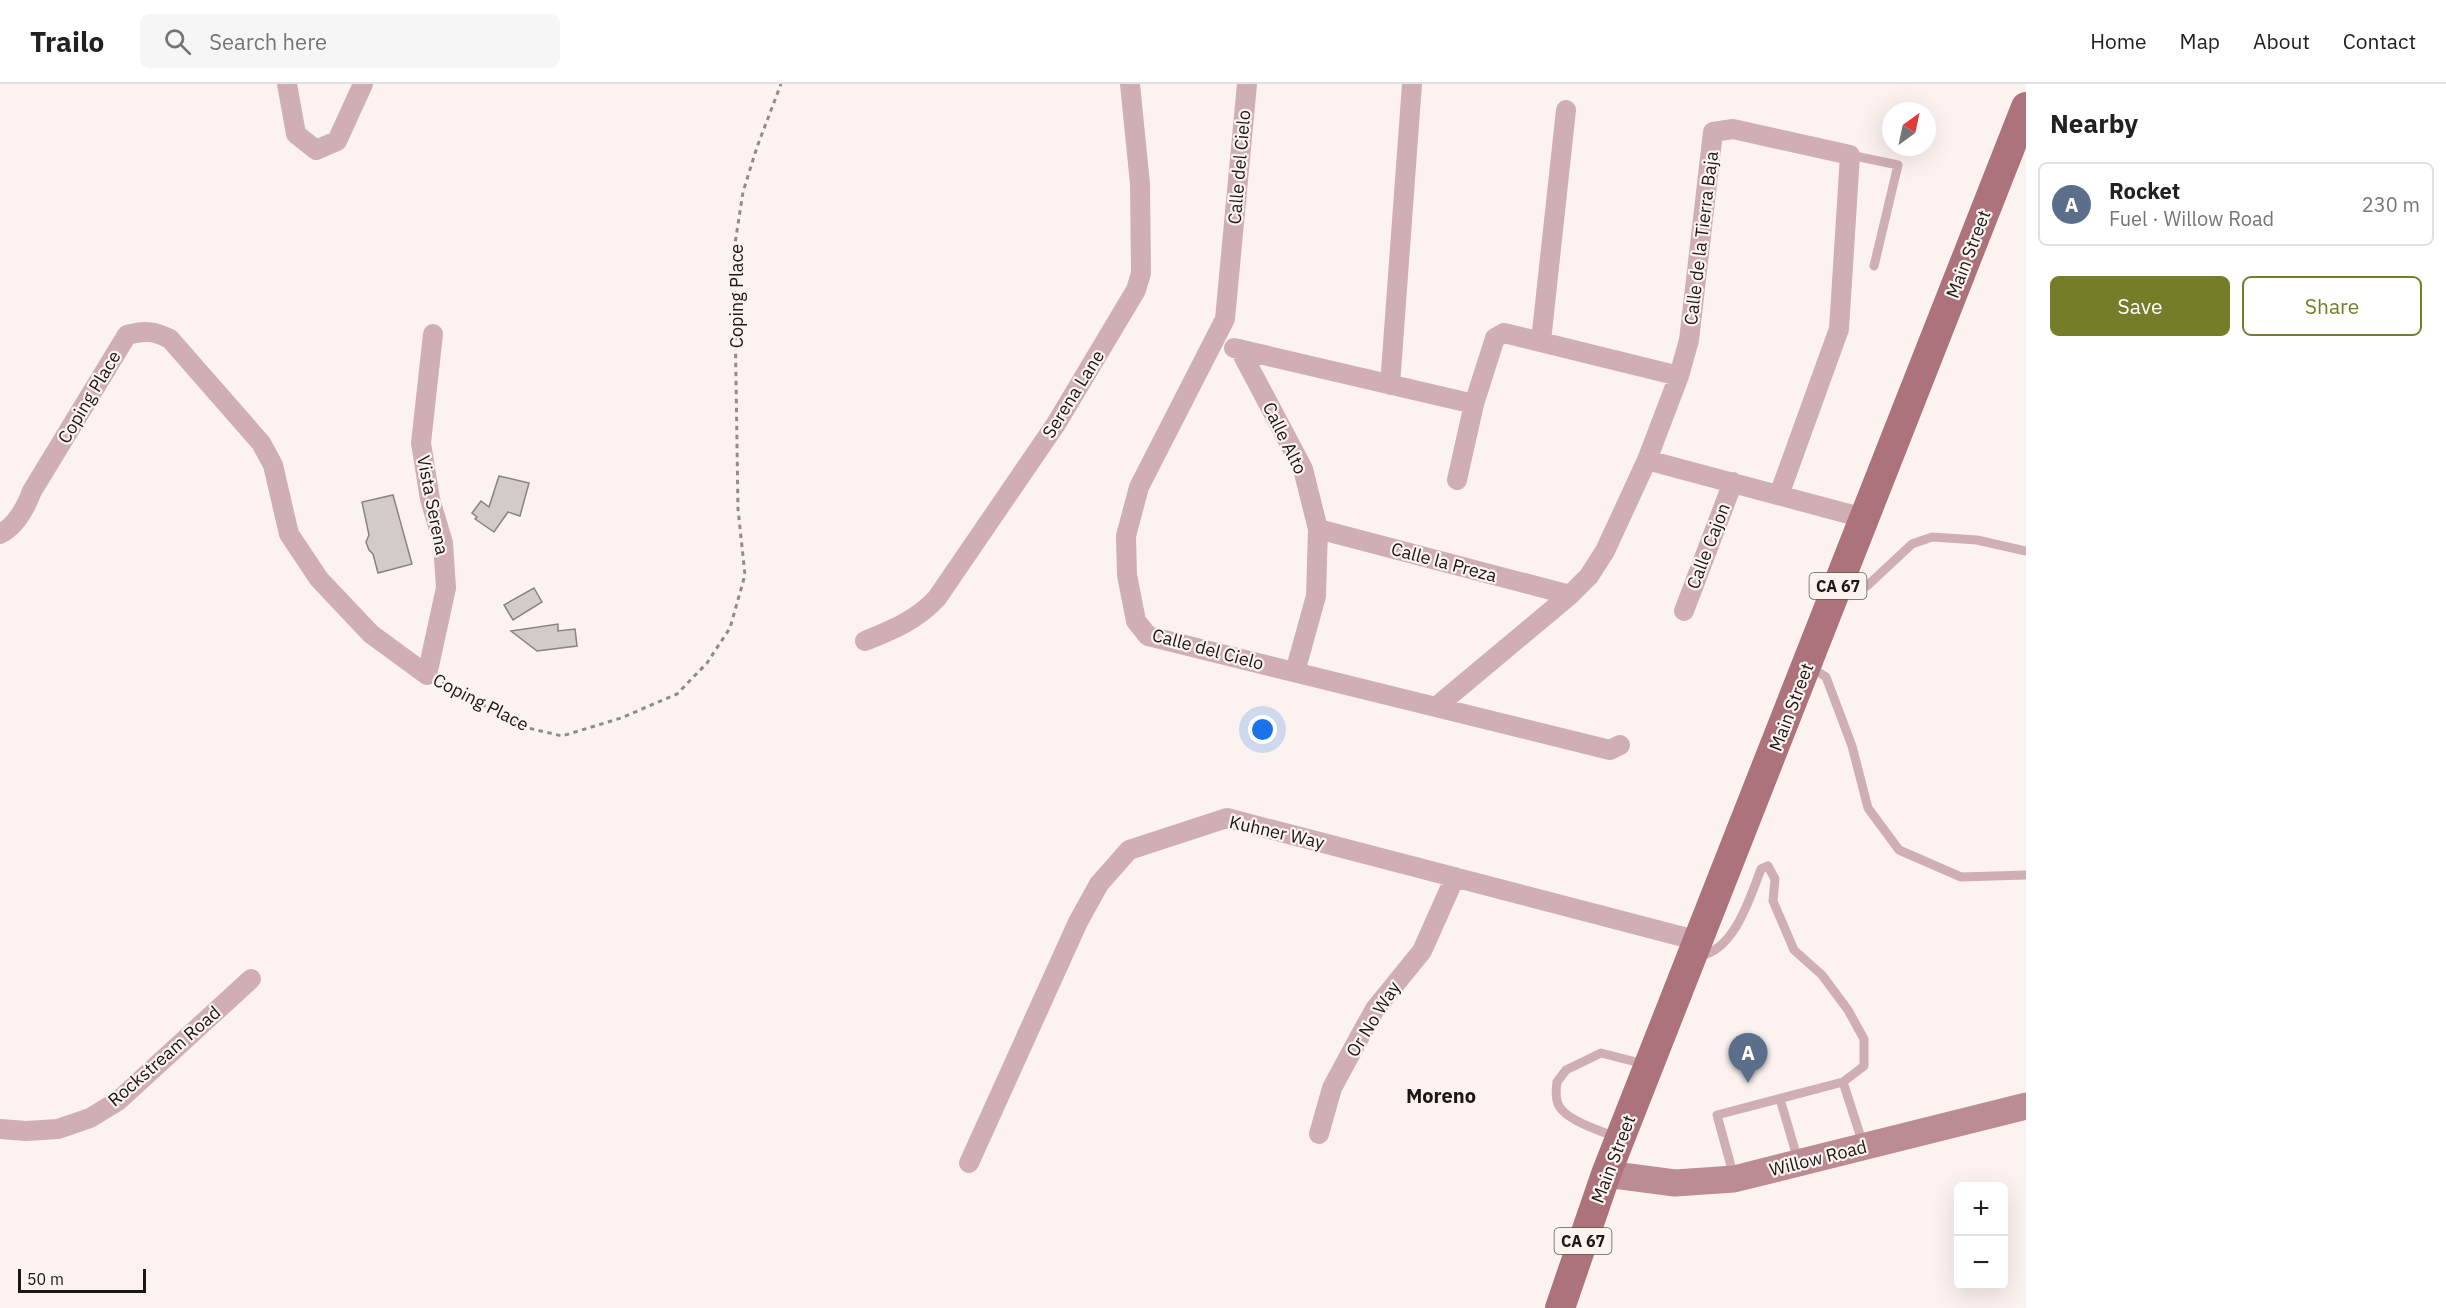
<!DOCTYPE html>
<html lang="en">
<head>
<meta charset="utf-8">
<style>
  body { margin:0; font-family:"IBM Plex Sans",sans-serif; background:#f6f6f6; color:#202124 }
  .controls { position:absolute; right:18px; bottom:18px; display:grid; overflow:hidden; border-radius:9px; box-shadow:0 6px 24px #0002 }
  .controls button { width:54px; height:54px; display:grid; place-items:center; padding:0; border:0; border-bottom:2px solid #e0e0e0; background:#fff; color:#202124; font:30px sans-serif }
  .compass { position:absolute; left:1882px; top:18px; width:54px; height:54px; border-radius:50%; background:#fff; box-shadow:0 6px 24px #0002; rotate:33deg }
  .scale { position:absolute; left:18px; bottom:15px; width:128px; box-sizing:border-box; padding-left:6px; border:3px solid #1a1716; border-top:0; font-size:16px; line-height:21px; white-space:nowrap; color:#1a1716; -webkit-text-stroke:4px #fcf3f0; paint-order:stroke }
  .you { position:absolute; left:1263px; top:646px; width:21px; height:21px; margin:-15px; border:4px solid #fff; border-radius:50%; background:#1a73e8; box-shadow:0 0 0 9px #1a73e833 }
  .badge { display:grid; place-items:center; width:39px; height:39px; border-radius:50%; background:#767d28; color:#fff; font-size:20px; font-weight:700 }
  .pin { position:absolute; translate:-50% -50px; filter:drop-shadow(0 2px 3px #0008) }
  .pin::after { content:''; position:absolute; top:32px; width:21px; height:18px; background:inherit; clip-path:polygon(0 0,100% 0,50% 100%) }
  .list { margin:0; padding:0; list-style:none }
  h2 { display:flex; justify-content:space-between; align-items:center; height:78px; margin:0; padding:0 24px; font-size:26px }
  h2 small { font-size:20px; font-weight:400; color:#757577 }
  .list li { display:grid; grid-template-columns:39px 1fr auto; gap:18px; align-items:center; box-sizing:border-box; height:84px; margin:0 12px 12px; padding:0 12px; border:2px solid #e0e0e0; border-radius:9px }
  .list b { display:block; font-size:22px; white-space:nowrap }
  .list p { margin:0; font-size:20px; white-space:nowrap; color:#757577 }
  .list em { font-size:20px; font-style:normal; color:#757577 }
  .actions { display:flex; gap:12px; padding:18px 24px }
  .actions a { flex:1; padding:14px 0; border:2px solid #767d28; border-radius:9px; text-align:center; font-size:21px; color:#767d28 }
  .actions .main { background:#767d28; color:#fff }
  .icon { flex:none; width:33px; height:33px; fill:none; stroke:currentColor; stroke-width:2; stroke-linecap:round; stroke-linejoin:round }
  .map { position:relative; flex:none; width:2026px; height:1224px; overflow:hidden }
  header { display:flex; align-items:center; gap:36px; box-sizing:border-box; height:84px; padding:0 30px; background:#fff; border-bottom:2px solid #e0e0e0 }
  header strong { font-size:28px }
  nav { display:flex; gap:33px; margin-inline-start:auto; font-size:21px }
  .search { width:420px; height:54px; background:#f6f6f6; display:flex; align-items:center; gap:15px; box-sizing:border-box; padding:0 21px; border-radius:9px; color:#757577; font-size:22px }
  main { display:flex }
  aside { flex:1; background:#fff }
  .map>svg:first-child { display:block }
  .building { fill:#d3cbc7; stroke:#8a8380; stroke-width:1.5 }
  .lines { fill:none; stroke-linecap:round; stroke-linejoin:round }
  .path { stroke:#918b89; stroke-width:3; stroke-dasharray:4.5 4.5; stroke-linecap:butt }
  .lane { stroke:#d0afb4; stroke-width:9 }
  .street { stroke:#d0afb4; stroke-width:20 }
  .secondary { stroke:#bb8c94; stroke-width:27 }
  .primary { stroke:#ac737d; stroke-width:30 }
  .labels { text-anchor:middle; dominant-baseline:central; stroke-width:4.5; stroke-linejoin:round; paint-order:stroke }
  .shield { fill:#fcf3f0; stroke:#5e5957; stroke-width:1.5 }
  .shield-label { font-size:16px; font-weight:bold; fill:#1a1716 }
  .street-label { font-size:18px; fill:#1a1716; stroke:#fcf3f0 }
  .neighbourhood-label { font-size:20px; font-weight:bold; fill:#1a1716; stroke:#fcf3f0 }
</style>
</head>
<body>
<header>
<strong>Trailo</strong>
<div class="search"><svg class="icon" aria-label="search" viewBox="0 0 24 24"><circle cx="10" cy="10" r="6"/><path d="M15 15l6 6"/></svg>Search here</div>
<nav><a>Home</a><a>Map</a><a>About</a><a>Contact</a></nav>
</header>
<main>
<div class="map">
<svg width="2026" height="1224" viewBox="0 0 2026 1224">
  <rect width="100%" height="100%" fill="#fcf3f0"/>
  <!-- building -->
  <path class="building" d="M499,392L529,399L520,432L508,428L494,448L475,435L477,433L472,429L481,417L489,423Z
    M393,411L412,480L378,489L373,470L369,466L366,458L369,451L362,418Z
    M534,504L542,518L513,536L504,521Z
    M558,540V547L575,545L577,562L537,567L511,547Z"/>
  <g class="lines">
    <!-- path -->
    <path class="path" d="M442,599L524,643L562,652L621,634L677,610L707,579L730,544L745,491L738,425L734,166L743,108L757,63L781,0"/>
    <!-- lane -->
    <path class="lane" d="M1850,71L1898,81L1874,182
      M1842,505L1867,502L1912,460L1932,453L1977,456L2026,467
      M1809,582L1826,593L1852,662L1868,724L1899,766L1961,793L2026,791
      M1699,872C1734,867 1750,814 1761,785L1768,782L1775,795L1773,817L1794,866L1822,891L1848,926L1864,955V982L1843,998
      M1780,1015L1798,1076
      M1618,1054C1602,1047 1567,1037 1559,1022C1555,1015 1556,1005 1557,998L1566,986L1601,969L1644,980
      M1734,1093L1717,1031L1843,998L1863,1060"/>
    <!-- street -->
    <path class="street" d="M287,0L296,50L316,66L337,57L363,0
      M1247,0L1225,235L1139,403L1126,452L1127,491L1136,537L1148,552L1610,666L1620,661
      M1541,257L1566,26
      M1234,264L1474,320
      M1240,266L1303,385L1318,445L1316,512L1295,588
      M1390,301L1412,0
      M1647,376L1864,434
      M1457,396L1474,320L1495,254L1504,249L1679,292
      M1318,445L1570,511
      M0,450C16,442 26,423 32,407L127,251C145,246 154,247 170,255L261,359L273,381L289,450L319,495L371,550L427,591L446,504L443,459L430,415L421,359L433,250
      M1684,527L1733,398
      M865,557C892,546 917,536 937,514L1056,340L1136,206L1141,189L1140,100L1130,0
      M1436,623L1570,511L1589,492L1605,467L1647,376L1679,292L1689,256L1713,48L1733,45L1850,71L1839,245L1779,411
      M0,1045L26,1047L58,1045L90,1034L118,1017L251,895
      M1319,1050L1332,1004L1360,952L1375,925L1422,867L1455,793
      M969,1079L1078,838L1099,800L1129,766L1227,734L1699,857"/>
    <!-- secondary -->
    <path class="secondary" d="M1606,1090L1675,1099L1734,1095L2026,1022"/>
    <!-- primary -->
    <path class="primary" d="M1560,1224L1606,1090L2026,23"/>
  </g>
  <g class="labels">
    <!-- shield labels -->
    <g class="shield">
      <rect x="1809.5" y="489" width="57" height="26" rx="4.5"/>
      <rect x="1554.5" y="1144" width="57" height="26" rx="4.5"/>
    </g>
    <g class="shield-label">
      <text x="1838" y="502">CA 67</text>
      <text x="1583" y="1157">CA 67</text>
    </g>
    <!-- street labels -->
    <g class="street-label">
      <text transform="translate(1239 83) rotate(-85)">Calle del Cielo</text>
      <text transform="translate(1701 154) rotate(-83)">Calle de la Tierra Baja</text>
      <text transform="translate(1968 170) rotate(-69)">Main Street</text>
      <text transform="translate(736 212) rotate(-90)">Coping Place</text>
      <text transform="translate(1073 310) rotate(-58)">Serena Lane</text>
      <text transform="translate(89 313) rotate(-59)">Coping Place</text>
      <text transform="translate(1285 354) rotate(64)">Calle Alto</text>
      <text transform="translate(433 421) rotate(79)">Vista Serena</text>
      <text transform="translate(1708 462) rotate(-69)">Calle Cajon</text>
      <text transform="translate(1444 478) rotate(15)">Calle la Preza</text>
      <text transform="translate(1208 565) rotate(15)">Calle del Cielo</text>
      <text transform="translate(481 618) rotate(27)">Coping Place</text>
      <text transform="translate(1791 623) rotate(-69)">Main Street</text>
      <text transform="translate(1277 748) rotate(13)">Kuhner Way</text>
      <text transform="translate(1373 935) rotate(-58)">Or No Way</text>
      <text transform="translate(164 972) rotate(-41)">Rockstream Road</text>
      <text transform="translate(1818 1074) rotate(-14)">Willow Road</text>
      <text transform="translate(1613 1075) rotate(-69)">Main Street</text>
    </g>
    <!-- neighbourhood labels -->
    <g class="neighbourhood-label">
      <text x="1441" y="1011">Moreno</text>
    </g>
  </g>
</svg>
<div class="controls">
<button>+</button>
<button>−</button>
</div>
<svg class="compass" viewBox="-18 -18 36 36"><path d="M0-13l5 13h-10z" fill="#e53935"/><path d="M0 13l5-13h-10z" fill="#757577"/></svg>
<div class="scale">50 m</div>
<div class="you"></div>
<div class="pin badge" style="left:1748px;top:999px;background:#5c6f8a">A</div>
</div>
<aside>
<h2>Nearby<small></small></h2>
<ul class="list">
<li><span class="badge" style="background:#5c6f8a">A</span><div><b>Rocket</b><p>Fuel · Willow Road</p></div><em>230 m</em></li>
</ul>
<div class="actions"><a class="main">Save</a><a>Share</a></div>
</aside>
</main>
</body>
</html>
